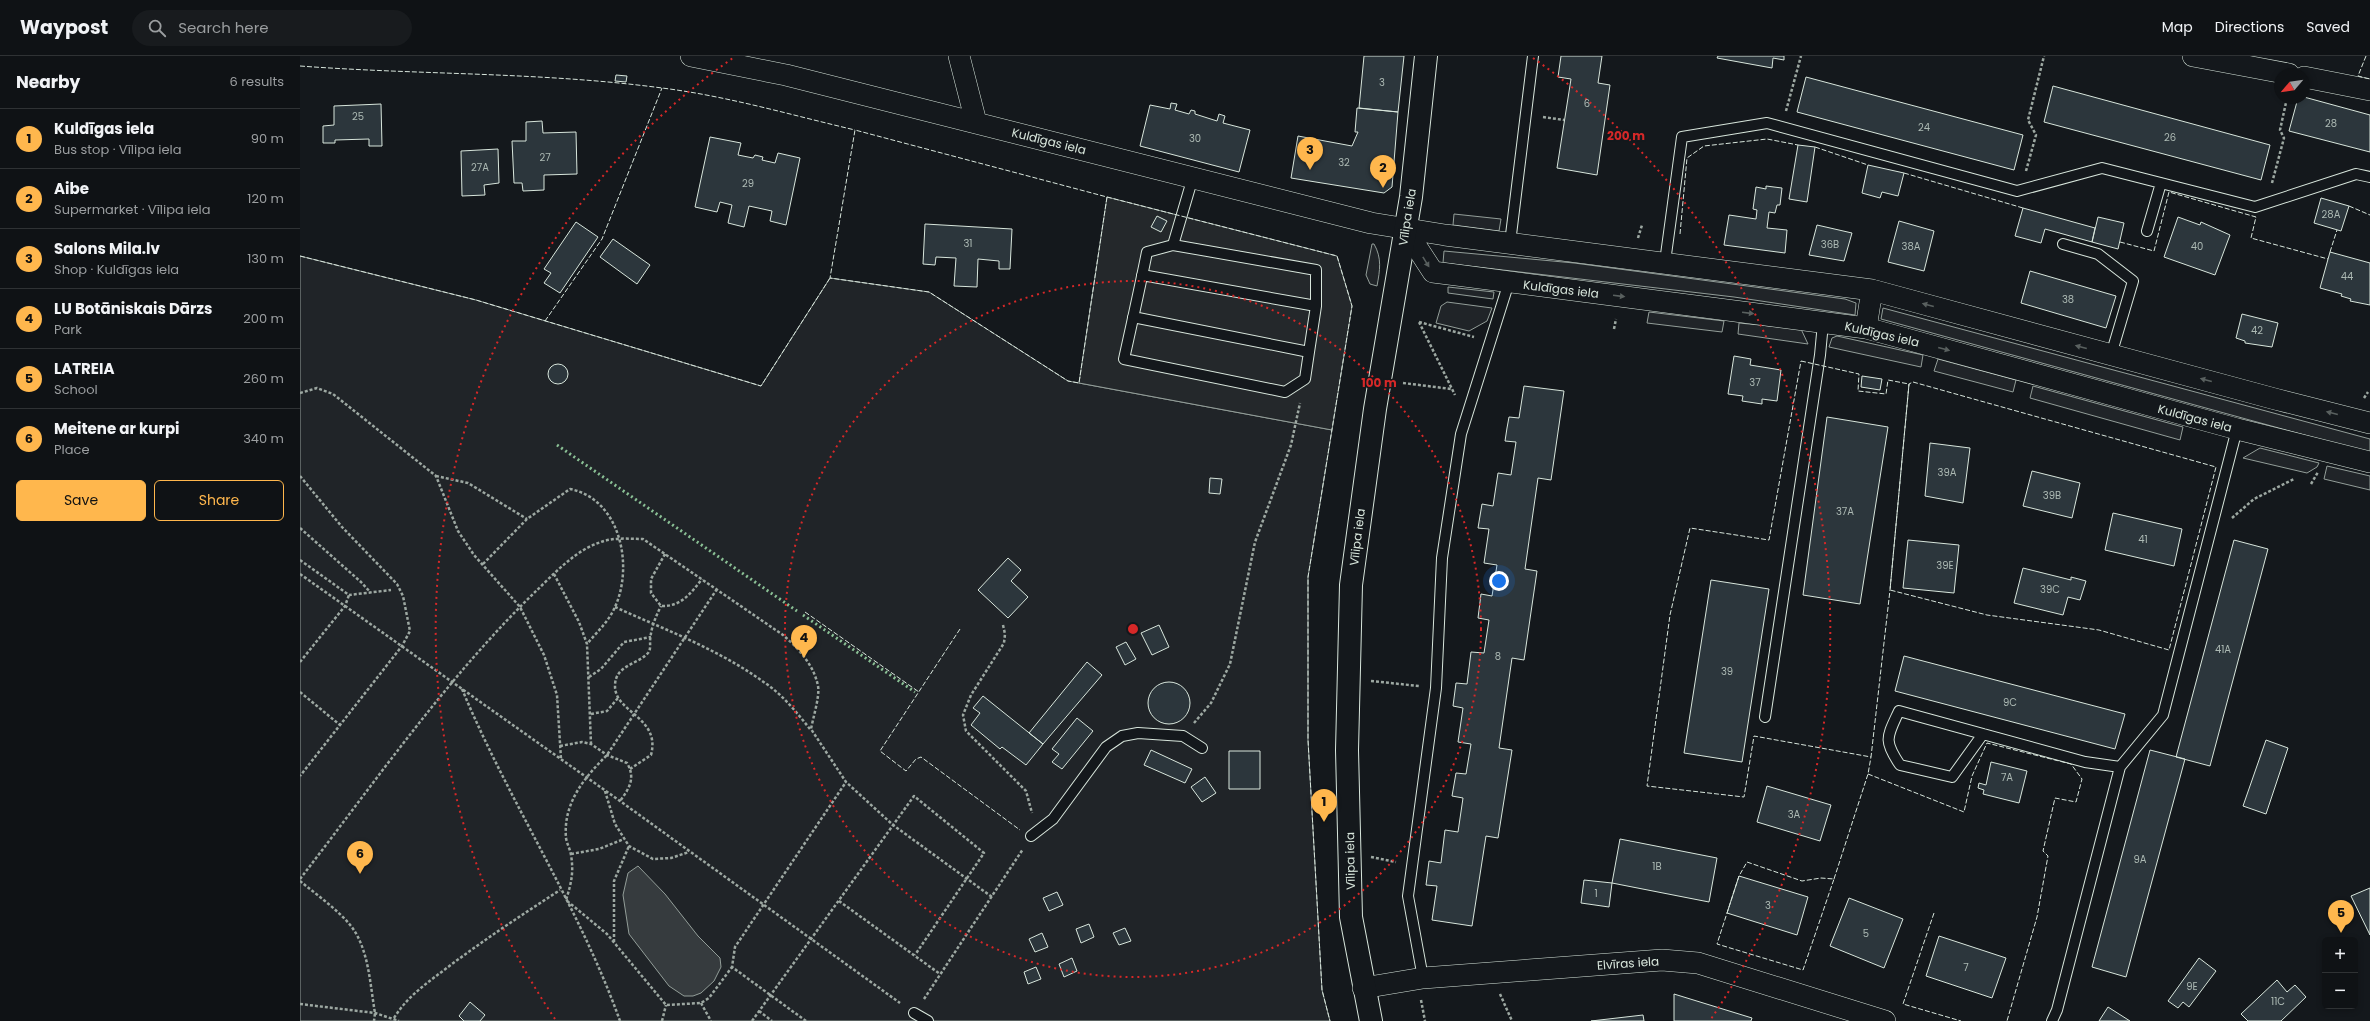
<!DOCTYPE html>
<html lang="en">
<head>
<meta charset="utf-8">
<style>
  body { margin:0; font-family:Poppins,sans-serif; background:#181b1e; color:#f1f3f6 }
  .controls { position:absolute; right:12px; bottom:12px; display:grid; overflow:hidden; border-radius:6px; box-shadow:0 2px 6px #0003 }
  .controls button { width:36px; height:36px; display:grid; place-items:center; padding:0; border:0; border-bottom:1px solid #2f3234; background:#0f1215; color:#f1f3f6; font:20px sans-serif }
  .compass { position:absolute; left:1974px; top:12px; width:36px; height:36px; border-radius:50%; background:#0f1215; box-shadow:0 2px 6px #0003; rotate:241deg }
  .you { position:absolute; left:1199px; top:525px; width:14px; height:14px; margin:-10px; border:3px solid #fff; border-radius:50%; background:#1a73e8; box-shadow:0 0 0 6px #1a73e833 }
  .badge { display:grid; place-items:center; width:26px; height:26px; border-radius:50%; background:#ffb74d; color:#111; font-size:13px; font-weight:700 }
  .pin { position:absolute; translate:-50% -33px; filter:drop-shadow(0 1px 2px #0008) }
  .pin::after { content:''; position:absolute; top:21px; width:14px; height:12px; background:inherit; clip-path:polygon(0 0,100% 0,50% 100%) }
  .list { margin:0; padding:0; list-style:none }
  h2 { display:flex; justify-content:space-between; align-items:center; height:52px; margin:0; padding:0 16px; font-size:17px }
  h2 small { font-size:13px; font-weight:400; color:#9b9ea0 }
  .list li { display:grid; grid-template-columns:26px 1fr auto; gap:12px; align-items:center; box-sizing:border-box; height:60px; padding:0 16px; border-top:1px solid #2f3234 }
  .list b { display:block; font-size:15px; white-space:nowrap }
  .list p { margin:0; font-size:13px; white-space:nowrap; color:#9b9ea0 }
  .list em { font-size:13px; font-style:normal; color:#9b9ea0 }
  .actions { display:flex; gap:8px; padding:12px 16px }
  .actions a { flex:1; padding:9px 0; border:1px solid #ffb74d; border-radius:6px; text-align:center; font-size:14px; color:#ffb74d }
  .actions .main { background:#ffb74d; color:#111 }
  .icon { flex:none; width:22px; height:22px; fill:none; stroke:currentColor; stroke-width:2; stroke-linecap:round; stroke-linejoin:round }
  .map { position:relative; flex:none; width:2070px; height:965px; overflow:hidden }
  header { display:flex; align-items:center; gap:24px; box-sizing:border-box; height:56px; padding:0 20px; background:#0f1215; border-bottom:1px solid #2f3234 }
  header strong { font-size:19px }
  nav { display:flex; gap:22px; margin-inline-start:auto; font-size:14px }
  .search { width:280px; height:36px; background:#181b1e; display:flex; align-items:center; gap:10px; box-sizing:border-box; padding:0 14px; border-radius:22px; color:#9b9ea0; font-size:15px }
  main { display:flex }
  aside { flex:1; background:#0f1215 }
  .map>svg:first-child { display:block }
  .green { fill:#202428; stroke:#939e99 }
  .parking { fill:#24282b; stroke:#939e99 }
  .water { fill:#363b3e; stroke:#939e99 }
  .building { fill:#2c363c; stroke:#d8e6dc }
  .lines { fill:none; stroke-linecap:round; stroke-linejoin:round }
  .service-casing { stroke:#d8e6dc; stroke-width:12 }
  .minor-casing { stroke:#d8e6dc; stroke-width:22 }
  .tertiary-casing { stroke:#d8e6dc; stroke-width:24 }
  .path { stroke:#9da8a2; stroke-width:2.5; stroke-dasharray:3 2; stroke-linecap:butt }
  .service { stroke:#14181c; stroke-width:10 }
  .minor { stroke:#14181c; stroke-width:21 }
  .tertiary { stroke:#14181c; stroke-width:22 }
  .hedge { stroke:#8ac095; stroke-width:3; stroke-dasharray:2 3; stroke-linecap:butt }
  .fence { stroke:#d8e6dc; stroke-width:1; stroke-dasharray:5 2; stroke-linecap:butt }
  .oneway { fill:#59605f }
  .ring { fill:none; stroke:#d62828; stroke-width:2; stroke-dasharray:2 4 }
  .labels { text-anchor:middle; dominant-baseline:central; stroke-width:3; stroke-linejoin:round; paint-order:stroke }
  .number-label { font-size:10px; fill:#adbab4 }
  .street-label { font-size:12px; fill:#d8e6dc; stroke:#14181c }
  .centre { fill:#d62828; stroke:#14181c; stroke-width:2 }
  .ring-label { font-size:12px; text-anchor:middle; font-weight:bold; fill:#d62828; stroke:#14181c; stroke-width:3; stroke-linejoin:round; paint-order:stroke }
</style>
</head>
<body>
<header>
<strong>Waypost</strong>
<div class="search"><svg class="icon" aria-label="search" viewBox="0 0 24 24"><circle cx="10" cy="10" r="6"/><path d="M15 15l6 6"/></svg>Search here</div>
<nav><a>Map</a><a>Directions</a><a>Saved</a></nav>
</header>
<main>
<aside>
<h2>Nearby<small>6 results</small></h2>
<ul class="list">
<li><span class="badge">1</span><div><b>Kuldīgas iela</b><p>Bus stop · Vīlipa iela</p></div><em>90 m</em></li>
<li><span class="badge">2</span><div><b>Aibe</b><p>Supermarket · Vīlipa iela</p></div><em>120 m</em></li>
<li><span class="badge">3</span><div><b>Salons Mila.lv</b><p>Shop · Kuldīgas iela</p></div><em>130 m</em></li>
<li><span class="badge">4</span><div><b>LU Botāniskais Dārzs</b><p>Park</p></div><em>200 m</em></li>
<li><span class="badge">5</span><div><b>LATREIA</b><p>School</p></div><em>260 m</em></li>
<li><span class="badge">6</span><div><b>Meitene ar kurpi</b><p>Place</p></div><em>340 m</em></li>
</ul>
<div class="actions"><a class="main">Save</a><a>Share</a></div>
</aside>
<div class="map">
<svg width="2070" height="965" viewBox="0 0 2070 965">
  <rect width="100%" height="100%" fill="#14181c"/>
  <!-- green -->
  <path class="green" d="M1154,158L1201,163L1199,175L1153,169Z
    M1072,188H1074C1082,202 1080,214 1077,230L1070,228L1066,219Z
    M1144,195L1274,207L1545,243L1556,247L1555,259L1434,241L1143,207Z
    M0,200L176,244L461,330L530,222L629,236L768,325L1032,374L1008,521V684L1022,934L1030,965H0Z
    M1148,231L1194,236L1193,243L1148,237Z
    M1147,246L1192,252L1187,265L1169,275L1136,267L1141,250Z
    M1583,252L2070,383V397L1581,263Z
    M1349,256L1424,265L1422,276L1347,267Z
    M1439,267L1501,273L1508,288L1438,278Z
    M1537,280L1623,299L1621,311L1529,291L1532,282Z
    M1638,303L1716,324L1713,336L1634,315Z
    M1733,330L1883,371L1880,384L1730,342Z
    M1960,392L2019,407L2017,411L2007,417L1943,402Z
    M2027,410L2070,420V434L2024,423Z"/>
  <!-- parking -->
  <path class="parking" d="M807,141L1037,200L1052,250L1032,374L779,327Z"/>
  <!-- water -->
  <path class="water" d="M338,810L365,838L398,880L420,902L421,911L414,925L401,937L393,940H384L369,930L329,878L323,839L328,817Z"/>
  <!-- building -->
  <path class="building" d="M1064,0H1104L1098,56L1059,52Z
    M1261,0H1302L1298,27L1310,29L1297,119L1257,112L1271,23L1258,21Z
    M1418,0H1484V4L1473,2L1472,12L1417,2Z
    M316,19L327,20L326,26L315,25Z
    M1506,21L1723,79L1714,114L1497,56Z
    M1753,30L1970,89L1961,124L1744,66Z
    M2004,41L2070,59V96L1989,75L1998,42Z
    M871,47L877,48L875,54L889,58L891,54L895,55V58L917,65L919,58L925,60L923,67L950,74L939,116L840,90L850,49L870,53Z
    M81,48L82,90H69V83L35,84V87H23V70L34,69V50Z
    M1057,52L1098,56L1092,131L1084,137L991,122L998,80L1052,90L1058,76H1055Z
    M242,65L243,77L276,76L277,118L244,119V134L223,135L222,127H214L212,85H226V66Z
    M410,81L441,87L438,99L453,102L455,99L463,101L462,104L475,107L478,97L500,102L486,169L470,165L472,155L449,150L444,171L428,167L432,149L420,146L417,156L395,151Z
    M1498,89L1515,91L1507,146L1489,143Z
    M198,93L199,127L184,129L185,139L162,140L161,95Z
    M1568,109L1604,117L1598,140L1582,136L1580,142L1562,137Z
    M1466,130L1482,132L1480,149H1477L1475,157L1469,156L1467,172L1487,174L1485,197L1424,189L1429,159L1456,163L1457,154L1453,153L1456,131L1466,133Z
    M2021,142L2049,150L2041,175L2014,167Z
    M1723,152L1795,172L1792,186L1745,173L1741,187L1715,180Z
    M857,160L867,165L861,176L851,171Z
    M1798,161L1824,167L1818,193L1792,186Z
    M1878,161L1900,169L1901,166L1930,179L1915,219L1864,201Z
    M1599,165L1634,175L1624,215L1588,206Z
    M276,166L298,181L260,237L244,227L251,217L244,213Z
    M625,168L712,173L710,213H699V205L678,203L677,231L654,230L656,202L636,201L635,209L623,208Z
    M1517,169L1552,177L1544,205L1509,199Z
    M313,183L350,209L337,228L300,201Z
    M2030,196L2070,207V249L2050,245L2051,243L2041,240L2042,238L2020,232Z
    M1730,215L1816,240L1806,272L1721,247Z
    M1942,258L1978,267L1972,291L1945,287V285L1936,282Z
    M1434,300L1451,303L1450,309L1481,314L1477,345L1462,343V348L1442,345L1443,340L1428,338Z
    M248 318a10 10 0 1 1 20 0a10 10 0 1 1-20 0Z
    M1562,320L1582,323L1580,334L1561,331Z
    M1224,330L1264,335L1251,424L1238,422L1225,513L1237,515L1224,604L1212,602L1199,692L1212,694L1198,782L1186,780L1172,870L1132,864L1137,830L1126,829L1129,805L1141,807L1145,774L1158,776L1163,742L1152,740L1156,717L1166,718L1171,688L1158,686L1163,652L1153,650L1156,627L1167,628L1171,596L1184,597L1189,564L1178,562L1181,538L1192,540L1197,509L1184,507L1189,473L1178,472L1182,448L1193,450L1198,417L1211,419L1216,386L1205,385L1207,372L1209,361L1219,362Z
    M1527,361L1588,371L1560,548L1503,539Z
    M1630,387L1670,392L1663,447L1625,440Z
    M1732,415L1780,427L1772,462L1723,450Z
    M910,422L922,423L920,438L909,437Z
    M1813,457L1882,473L1874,510L1805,494Z
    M1608,484L1659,489L1654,537L1603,532Z
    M1934,484L1968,493L1910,710L1876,701Z
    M708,502L721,514L711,525L728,541L708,562L678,534Z
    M1723,512L1771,524V521L1786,525L1780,544L1768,541L1763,559L1714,547Z
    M1411,524L1469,533L1442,706L1384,697Z
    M859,569L869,591L852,599L841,577Z
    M826,586L836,603L825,609L816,591Z
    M1604,600L1825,658L1815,693L1595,635Z
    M787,606L802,619L743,688L729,677Z
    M848 647a21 21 0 1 1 42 0a21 21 0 1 1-42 0Z
    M683,640L743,688L726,709L702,691L700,693L671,669L680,657L673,652Z
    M777,662L793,675L762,713L752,706L759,698L752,693Z
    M1966,684L1988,692L1966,758L1943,750Z
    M851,694L892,713L885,727L844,709Z
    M1850,694L1885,703L1826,921L1792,911Z
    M929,695H960V733H929Z
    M1691,706L1727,715L1719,747L1683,738L1684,734L1678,732L1679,727L1686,729Z
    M905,721L916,737L902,746L891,731Z
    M1467,730L1531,749L1520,785L1457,766Z
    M1320,783L1417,802L1409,846L1312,827Z
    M1439,820L1508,841L1497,879L1427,857Z
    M1284,824L1312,827L1309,851L1281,847Z
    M2070,832V879L2051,840Z
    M757,836L763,849L749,855L743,842Z
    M1549,842L1603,863L1584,912L1530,890Z
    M789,868L794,881L781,887L776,873Z
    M825,872L831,885L819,889L813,877Z
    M742,877L748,891L735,896L729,883Z
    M1639,880L1706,902L1692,942L1626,920Z
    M772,902L777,915L764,921L759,908Z
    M1899,902L1916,915L1889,951L1883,946L1878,952L1868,945Z
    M736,911L741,923L728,928L724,916Z
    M1977,924L1987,936L1995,929L2006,941L1981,965H1948L1941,958Z
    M1374,938L1452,962L1451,965H1374Z
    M170,946L185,959L180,965H164L159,960Z
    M1808,951L1830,965H1799Z
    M1343,959L1344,965H1291Z"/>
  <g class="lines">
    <defs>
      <path id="service" d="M1847,175L1861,127
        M1210,187L1233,0
        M1763,188L1798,198L1833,225L1811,299
        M873,189L1016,214V250
        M1365,206L1382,81L1467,67L1717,135L1802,112L1955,151L2056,118L2070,121
        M842,219L1016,250L1009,296
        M833,261L1009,296L1005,323L985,336L824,303C832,267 840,231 847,196L873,189L893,121
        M1465,661L1520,299L1523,267
        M1683,678L1652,721L1600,709C1583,684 1587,681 1599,655L1785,706L1820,711
        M731,780L753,763L806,691L822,680L838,677L883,680L902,692
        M1123,922L1108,840L1136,632L1142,502L1161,378L1209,226
        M614,957L628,965
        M1752,965L1757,954L1820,711L1863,659L1937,373"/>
      <path id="minor" d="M391,0L486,19L1071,167L1145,179L1572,234L1975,343L2070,367
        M659,0L676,66
        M1893,0L1989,18
        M2004,21L2070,34
        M1105,173L1133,216L1566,272L1937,373L2070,406
        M1566,272L1572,234
        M1063,932L1123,922L1362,904L1398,907L1585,965"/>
      <path id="tertiary" d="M1071,965L1051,861L1047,694L1051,529L1075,353L1111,141L1126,0"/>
    </defs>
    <!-- service casing -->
    <use href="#service" class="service-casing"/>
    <!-- minor casing -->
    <use href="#minor" class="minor-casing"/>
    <!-- tertiary casing -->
    <use href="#tertiary" class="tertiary-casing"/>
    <!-- path -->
    <path class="path" d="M1486,55L1501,0
      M1243,61L1264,64
      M1726,115L1736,79L1728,64L1744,0
      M1972,127L1984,82L1980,74L1987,42
      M1338,182L1342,169
      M1119,266L1155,339
      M1119,266L1174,281
      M1314,273L1316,263
      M1103,327L1151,333
      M0,337L17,332L33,338L136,420L158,475L174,499L220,551L244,599L257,639L261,703
      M2064,342L2068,336
      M0,420L42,471L97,528L103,540L110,575L102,590L0,720
      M136,420L168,427L227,463
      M2011,428L2018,416
      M1932,462L1954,443L1994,423
      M0,472L61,526L71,537
      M365,498L351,523V537L361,550C381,551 391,537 402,523
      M0,504L49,539L91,534
      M183,508L227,463L270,433C320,443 334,509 315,551C309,565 297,576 287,588
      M0,518L320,745L600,947
      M254,518L279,566L287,588L291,688
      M417,533L307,699C284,722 263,747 266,782C267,788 270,793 271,799C274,817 271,828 266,844L307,878L366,949L401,947L409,942L432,911
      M315,551C366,574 420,594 465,627C483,639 497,657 510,673
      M703,569L705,578L704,587L671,639L663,659L666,675L726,735L732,757
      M0,606L45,550L49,539
      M289,621L301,613L324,586L351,581
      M1071,625L1119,630
      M162,633C209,746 279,850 320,965
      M0,636L40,669
      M291,658L307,655L318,642
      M894,667L911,647L930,608L955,486L991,389L1000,347
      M260,690L282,686L291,688L307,699L327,707C336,722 329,733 320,745
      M330,713L351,699C361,661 315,657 315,630C315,609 337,609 348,597C351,593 350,589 350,585C351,572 355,562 361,550
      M305,735L315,768L329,790L353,803L371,802L389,796
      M271,798L299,793L324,783
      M1071,801L1096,806
      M0,823C75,726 146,623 234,537C253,519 275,494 301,486C314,481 329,483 343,483L483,579C498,592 514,609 518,630C520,640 513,662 511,673L546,726L593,769L692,841
      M0,825C17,839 37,853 51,870C69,893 70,929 75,957L74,965
      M539,845L640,918
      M314,886V825L329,790
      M1200,938L1212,965
      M624,943L723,793
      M1121,944L1125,965
      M401,947L411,965
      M0,948L75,957L99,965
      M459,955L472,965
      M94,962C108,939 130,925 152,908C187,882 223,858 260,834
      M362,965L366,949
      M452,965L614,740L684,797L615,899
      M506,965L432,911L435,891L546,726"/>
    <!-- service -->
    <use href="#service" class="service"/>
    <!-- minor -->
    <use href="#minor" class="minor"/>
    <!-- tertiary -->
    <use href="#tertiary" class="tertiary"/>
    <!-- hedge -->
    <path class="hedge" d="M257,389L497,555
      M503,559L615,636"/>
    <!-- fence -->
    <path class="fence" d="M2066,0L2058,20L2070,23
      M0,10C121,19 242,16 362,32C427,40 491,59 555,74
      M1515,91L1568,109
      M1604,117L1723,152
      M807,141L779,327L768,325L629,236L530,222L555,74L807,141L1037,200L1052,250L1008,521V684L1022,934L1030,965
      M2049,150L2070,159
      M1380,178L1387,102L1404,90L1467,83L1498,89
      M1820,186L1854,195L1869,136L1956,161L1951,182L2028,203
      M2030,196L2037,174
      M0,200L176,244L461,330L530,222
      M245,265L302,183L362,32
      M1501,305L1559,318L1558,335L1586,338L1588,324L1609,328L1590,534L1571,701L1454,680L1444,741L1347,730L1370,559L1390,472L1469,484Z
      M1613,326L1916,411L1869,594L1799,574L1687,559L1590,534L1609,328Z
      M505,556L619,636
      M660,573L580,695L606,715L616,703L621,701L720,774
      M1568,718L1664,756L1672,720L1687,687L1771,708L1782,723L1776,746L1755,742L1743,795L1748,800L1737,861L1707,965
      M1447,806L1502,825L1521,822L1534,823L1503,914L1417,888L1439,820Z
      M1534,823L1568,718L1571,701
      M1634,857L1603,948L1661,965"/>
  </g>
  <!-- one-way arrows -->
  <defs><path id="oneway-solid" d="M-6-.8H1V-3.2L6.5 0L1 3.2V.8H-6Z"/></defs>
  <g class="oneway">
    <use href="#oneway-solid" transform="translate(1126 206) rotate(58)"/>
    <use href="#oneway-solid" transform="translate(1319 240) rotate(7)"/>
    <use href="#oneway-solid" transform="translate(1628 249) rotate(-165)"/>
    <use href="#oneway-solid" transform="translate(1448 257) rotate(7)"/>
    <use href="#oneway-solid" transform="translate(1781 291) rotate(-165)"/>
    <use href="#oneway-solid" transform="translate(1644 293) rotate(15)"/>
    <use href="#oneway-solid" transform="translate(1906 324) rotate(-165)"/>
    <use href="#oneway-solid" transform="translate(2032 357) rotate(-166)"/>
  </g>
  <!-- distance rings -->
  <g class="ring">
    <circle cx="833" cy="573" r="348"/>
    <path d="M255 963A697 697 0 0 1 433 2M1233 2A697 697 0 0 1 1411 963"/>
  </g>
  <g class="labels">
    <!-- number labels -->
    <g class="number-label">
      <text x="1082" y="26">3</text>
      <text x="1287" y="47">6</text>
      <text x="58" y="60">25</text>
      <text x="2031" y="67">28</text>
      <text x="1624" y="71">24</text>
      <text x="1870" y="81">26</text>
      <text x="895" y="82">30</text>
      <text x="245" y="101">27</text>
      <text x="1044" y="106">32</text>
      <text x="180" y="111">27A</text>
      <text x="448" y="127">29</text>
      <text x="2031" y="158">28A</text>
      <text x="668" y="187">31</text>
      <text x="1530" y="188">36B</text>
      <text x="1611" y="190">38A</text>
      <text x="1897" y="190">40</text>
      <text x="2047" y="220">44</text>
      <text x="1768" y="243">38</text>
      <text x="1957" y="274">42</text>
      <text x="1455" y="326">37</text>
      <text x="1647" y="416">39A</text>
      <text x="1752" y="439">39B</text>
      <text x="1545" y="455">37A</text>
      <text x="1843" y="483">41</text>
      <text x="1645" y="509">39E</text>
      <text x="1750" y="533">39C</text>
      <text x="1923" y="593">41A</text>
      <text x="1198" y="600">8</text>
      <text x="1427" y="615">39</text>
      <text x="1710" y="646">9C</text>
      <text x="1707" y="721">7A</text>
      <text x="1494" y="758">3A</text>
      <text x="1840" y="803">9A</text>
      <text x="1357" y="810">1B</text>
      <text x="1296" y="837">1</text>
      <text x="1468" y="849">3</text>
      <text x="1566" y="877">5</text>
      <text x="1666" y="911">7</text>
      <text x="1892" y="930">9E</text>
      <text x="1978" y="945">11C</text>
    </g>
    <!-- street labels -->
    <g class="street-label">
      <text transform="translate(749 85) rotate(14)">Kuldīgas iela</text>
      <text transform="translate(1107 161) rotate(-81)">Vīlipa iela</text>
      <text transform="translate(1261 233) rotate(7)">Kuldīgas iela</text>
      <text transform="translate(1582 278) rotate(13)">Kuldīgas iela</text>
      <text transform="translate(1895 362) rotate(15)">Kuldīgas iela</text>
      <text transform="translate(1057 481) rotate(-83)">Vīlipa iela</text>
      <text transform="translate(1050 805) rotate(-91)">Vīlipa iela</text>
      <text transform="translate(1328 907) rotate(-4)">Elvīras iela</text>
    </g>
  </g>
  <circle cx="833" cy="573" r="6" class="centre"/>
  <g class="ring-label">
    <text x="1326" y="84">200 m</text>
    <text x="1079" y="331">100 m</text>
  </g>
</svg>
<div class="controls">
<button>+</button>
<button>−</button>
</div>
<svg class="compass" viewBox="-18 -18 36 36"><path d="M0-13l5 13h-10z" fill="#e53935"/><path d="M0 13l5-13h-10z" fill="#9b9ea0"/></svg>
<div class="you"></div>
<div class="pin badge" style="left:1024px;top:766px">1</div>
<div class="pin badge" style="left:1083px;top:132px">2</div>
<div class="pin badge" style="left:1010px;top:114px">3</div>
<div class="pin badge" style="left:504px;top:602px">4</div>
<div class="pin badge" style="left:2041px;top:877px">5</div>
<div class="pin badge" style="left:60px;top:818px">6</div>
</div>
</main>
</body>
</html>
